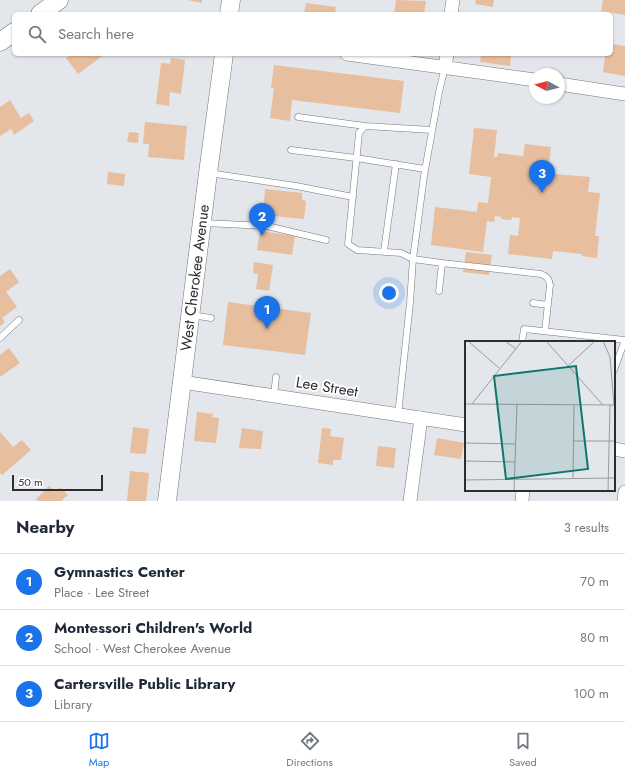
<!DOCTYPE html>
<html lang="en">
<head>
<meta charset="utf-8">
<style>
  body { margin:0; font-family:Jost,sans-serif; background:#f6f6f7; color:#1f2937 }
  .compass { position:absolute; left:529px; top:68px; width:36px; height:36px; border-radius:50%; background:#fff; box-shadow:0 1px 3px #0004; rotate:277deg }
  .scale { position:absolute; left:12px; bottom:10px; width:91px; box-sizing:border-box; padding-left:4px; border:2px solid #2c2d2f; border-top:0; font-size:11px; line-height:14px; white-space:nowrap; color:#2c2d2f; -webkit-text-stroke:3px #fff; paint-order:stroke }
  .you { position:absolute; left:389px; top:293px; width:14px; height:14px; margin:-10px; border:3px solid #fff; border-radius:50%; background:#1a73e8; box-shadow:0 0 0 6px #1a73e833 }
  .badge { display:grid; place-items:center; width:26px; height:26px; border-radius:50%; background:#1a73e8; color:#fff; font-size:13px; font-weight:700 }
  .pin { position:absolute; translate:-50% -33px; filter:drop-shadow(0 1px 2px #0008) }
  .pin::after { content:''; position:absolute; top:21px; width:14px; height:12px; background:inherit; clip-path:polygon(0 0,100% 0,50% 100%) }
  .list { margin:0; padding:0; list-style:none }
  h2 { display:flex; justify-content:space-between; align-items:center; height:52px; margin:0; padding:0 16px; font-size:17px }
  h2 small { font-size:13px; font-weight:400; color:#747a83 }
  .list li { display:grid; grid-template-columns:26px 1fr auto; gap:12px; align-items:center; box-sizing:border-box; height:56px; padding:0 16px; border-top:1px solid #e0e1e3 }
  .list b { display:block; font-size:15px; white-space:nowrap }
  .list p { margin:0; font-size:13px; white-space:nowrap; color:#747a83 }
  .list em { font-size:13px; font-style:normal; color:#747a83 }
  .icon { flex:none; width:22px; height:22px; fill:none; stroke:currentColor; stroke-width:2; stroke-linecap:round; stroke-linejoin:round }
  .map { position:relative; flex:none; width:625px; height:501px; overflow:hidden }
  .search { position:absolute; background:#fff; box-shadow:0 1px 3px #0004; left:12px; right:12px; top:12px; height:44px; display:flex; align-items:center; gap:10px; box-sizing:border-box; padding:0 14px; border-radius:6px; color:#747a83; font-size:15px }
  .sheet { height:220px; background:#fff }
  nav { display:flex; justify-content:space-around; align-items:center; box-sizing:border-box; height:56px; border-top:1px solid #e0e1e3; background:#fff; font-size:11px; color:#747a83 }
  nav a { display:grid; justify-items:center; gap:2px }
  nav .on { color:#1a73e8 }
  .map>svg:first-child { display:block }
  .building { fill:#e7be9e }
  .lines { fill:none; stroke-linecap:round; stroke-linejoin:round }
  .service-casing { stroke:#74777b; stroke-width:7 }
  .minor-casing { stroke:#74777b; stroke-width:14 }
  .secondary-casing { stroke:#74777b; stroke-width:19 }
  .service { stroke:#fff; stroke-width:6 }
  .minor { stroke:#fff; stroke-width:13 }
  .secondary { stroke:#fff; stroke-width:18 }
  .labels { text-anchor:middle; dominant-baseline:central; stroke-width:4; stroke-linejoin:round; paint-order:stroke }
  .street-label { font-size:15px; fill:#2c2d2f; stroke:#fff }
  .inset-road { fill:none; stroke:#9a9ca0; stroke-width:1 }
  .view { fill:#0f766e; fill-opacity:0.15; stroke:#0f766e; stroke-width:2 }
  .inset-edge { fill:none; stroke:#2c2d2f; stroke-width:2 }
</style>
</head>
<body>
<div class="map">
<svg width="625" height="501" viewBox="0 0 625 501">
  <rect width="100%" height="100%" fill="#e3e6eb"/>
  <!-- building -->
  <path class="building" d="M188,0H202V3Z
    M396,0L426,1L424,14H394Z
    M476,0H494L493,7L475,4Z
    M603,0H625V15L601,11Z
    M306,3L336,7L335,12L339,14H304Z
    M611,44L625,46V76L603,72L605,56L595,54H611Z
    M72,54H105L78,74L66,58Z
    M481,54H511L510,66L480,62Z
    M171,58L185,60L181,94L170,92L169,106L156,104L161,63L170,64Z
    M274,65L404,81L400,113L292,100L290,121L270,118L274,88H271Z
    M10,100L21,118L29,113L34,121L14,135L11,129L0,136V107Z
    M145,122L187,126L184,160L148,157L149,144H143Z
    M474,128L497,130L494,157H497L498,153L523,156L525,144L551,147L547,181H554L555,174L590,177L588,192L600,193L595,236H599L597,258L582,256V254L553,251L552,259L508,254L510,235L518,236L520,218L512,217L511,220L501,219L502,217L495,216L494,222L487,221L483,252L431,245L435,207L477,212L478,202L488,203L491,177L469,174Z
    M129,132L139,133L138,143L127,142Z
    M108,172L125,174L124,186L107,184Z
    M265,189L302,193V200L306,201L304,219L263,215Z
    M260,231L295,236L292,255L257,250Z
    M466,252L492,255L489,275L463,272Z
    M254,262L273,265L269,291L256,289L258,274L253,273Z
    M10,269L19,282L6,292L17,307L2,318L5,322L0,326V276Z
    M228,302L311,313L305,355L223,345Z
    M529,339L546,341V342H528Z
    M9,348L20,363L0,377V355Z
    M197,412L213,414L212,417L219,418L216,443L194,441Z
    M133,427L149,429L146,454L130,453Z
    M242,428L263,431L261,449L239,448Z
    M322,428L331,429L330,436L344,438L341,460H333V465L318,463Z
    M0,432L13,447L22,440L31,450L2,475L0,473Z
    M437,438L464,443L461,459L434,455Z
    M378,446L396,448L394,468L376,466Z
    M130,471L149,473L146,501H127Z
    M49,486L56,492L60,487L68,495L62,500L63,501H38L36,499Z"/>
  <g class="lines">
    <defs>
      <path id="service" d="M298,117L365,126
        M432,130L365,126L359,133L348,244L357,250L401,253L413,259L442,263L439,291
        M291,150L356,158L425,169
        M209,173L296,186L353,197
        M204,223L267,226L326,240
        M384,251L396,164
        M442,263L541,274C546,276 549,278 550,285L545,331
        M533,303L548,305
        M191,315L211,318
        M0,338L19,320
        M522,342L524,329L625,340
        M614,370L625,340
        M274,395L276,377
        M398,415L410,303L413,259L424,176L439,92L445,67"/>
      <path id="minor" d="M451,14L453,0
        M347,54L535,80
        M445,67L447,54
        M559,84L625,94
        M182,382L466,425
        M614,449L625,451
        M410,501L421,418
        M522,501L523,490
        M624,501L625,492"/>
      <g id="secondary">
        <path d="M40,14L59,0"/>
        <path d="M229,14L231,0"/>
        <path d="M0,42L14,32"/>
        <path id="s1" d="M167,501L208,173L224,54"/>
      </g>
    </defs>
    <!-- service casing -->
    <use href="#service" class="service-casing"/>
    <!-- minor casing -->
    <use href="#minor" class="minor-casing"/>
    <!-- secondary casing -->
    <use href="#secondary" class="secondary-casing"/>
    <!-- service -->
    <use href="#service" class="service"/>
    <!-- minor -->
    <use href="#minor" class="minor"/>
    <!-- secondary -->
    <use href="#secondary" class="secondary"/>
  </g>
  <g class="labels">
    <!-- street labels -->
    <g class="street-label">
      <text stroke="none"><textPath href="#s1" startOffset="225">West Cherokee Avenue</textPath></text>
      <text transform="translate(327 387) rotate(9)">Lee Street</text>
    </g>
  </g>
  <!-- overview -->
  <g transform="translate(465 341)">
    <rect width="150" height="150" fill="#e3e6eb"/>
    <path class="inset-road" d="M3,0L34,27M40,0L51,8M81,0L138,64M138,0L145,16L149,64M103,25L130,0M0,63L150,64M7,63L57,0M109,100H150M0,102L51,103M0,120L50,121M108,137L109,64M0,139L150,137M49,150L52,63M143,150L145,64"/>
    <path class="view" d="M111,25L123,128L41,138L29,35Z"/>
    <rect width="150" height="150" class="inset-edge"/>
  </g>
</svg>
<svg class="compass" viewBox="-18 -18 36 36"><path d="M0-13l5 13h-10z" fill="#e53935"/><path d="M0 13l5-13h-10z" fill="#747a83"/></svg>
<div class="scale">50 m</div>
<div class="you"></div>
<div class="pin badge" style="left:267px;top:329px">1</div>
<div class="pin badge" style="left:262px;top:236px">2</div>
<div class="pin badge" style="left:542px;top:193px">3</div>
<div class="search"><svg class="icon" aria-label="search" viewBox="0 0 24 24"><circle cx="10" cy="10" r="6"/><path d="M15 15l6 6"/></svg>Search here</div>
</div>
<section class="sheet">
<h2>Nearby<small>3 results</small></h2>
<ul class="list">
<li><span class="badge">1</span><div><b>Gymnastics Center</b><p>Place · Lee Street</p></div><em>70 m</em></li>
<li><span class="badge">2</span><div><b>Montessori Children's World</b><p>School · West Cherokee Avenue</p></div><em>80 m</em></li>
<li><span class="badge">3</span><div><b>Cartersville Public Library</b><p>Library</p></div><em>100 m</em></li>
</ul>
</section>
<nav>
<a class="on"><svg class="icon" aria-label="map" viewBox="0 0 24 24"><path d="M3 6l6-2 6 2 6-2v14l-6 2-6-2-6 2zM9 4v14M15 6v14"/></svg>Map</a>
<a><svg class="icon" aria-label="directions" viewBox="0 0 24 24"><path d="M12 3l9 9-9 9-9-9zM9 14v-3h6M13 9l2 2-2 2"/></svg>Directions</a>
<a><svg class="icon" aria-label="saved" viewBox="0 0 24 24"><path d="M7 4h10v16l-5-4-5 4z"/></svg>Saved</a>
</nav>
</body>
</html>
